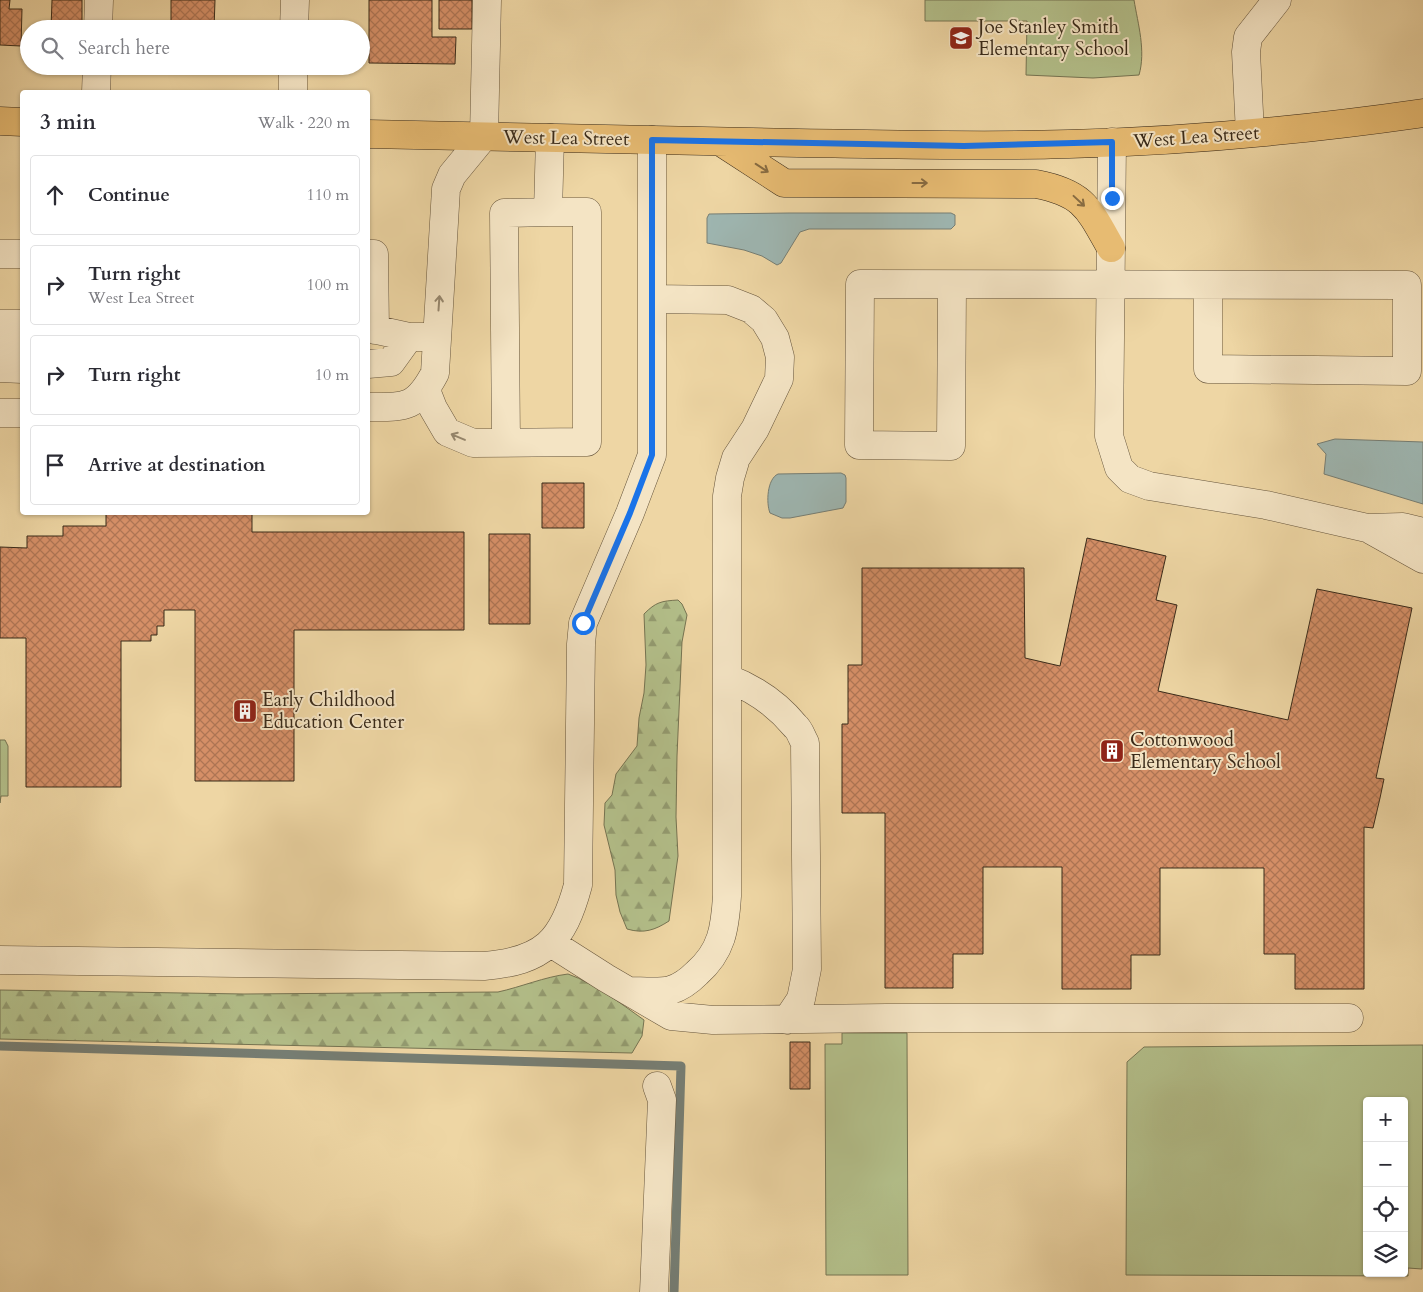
<!DOCTYPE html>
<html lang="en">
<head>
<meta charset="utf-8">
<style>
  body { margin:0; font-family:Cardo,serif; background:#f2f2f3; color:#2b2b33 }
  .controls { position:absolute; right:15px; bottom:15px; display:grid; overflow:hidden; border-radius:5px; box-shadow:0 1px 4px #0004 }
  .controls button { width:45px; height:45px; display:grid; place-items:center; padding:0; border:0; border-bottom:1px solid #e1e1e2; background:#fff; color:#2b2b33; font:25px sans-serif }
  .stop { position:absolute; width:15px; height:15px; margin:-11px; border:4px solid #1a73e8; border-radius:50%; background:#fff }
  .stop.end { background:#1a73e8; border-color:#fff; box-shadow:0 1px 5px #0008 }
  .list { margin:0; padding:0; list-style:none }
  h2 { display:flex; justify-content:space-between; align-items:center; height:65px; margin:0; padding:0 20px; font-size:21px }
  h2 small { font-size:16px; font-weight:400; color:#7c7c81 }
  .list li { display:grid; grid-template-columns:32px 1fr auto; gap:15px; align-items:center; box-sizing:border-box; height:80px; margin:0 10px 10px; padding:0 10px; border:1px solid #e1e1e2; border-radius:5px }
  .list b { display:block; font-size:19px; white-space:nowrap }
  .list p { margin:0; font-size:16px; white-space:nowrap; color:#7c7c81 }
  .list em { font-size:16px; font-style:normal; color:#7c7c81 }
  .icon { flex:none; width:28px; height:28px; fill:none; stroke:currentColor; stroke-width:2; stroke-linecap:round; stroke-linejoin:round }
  .map { position:relative; flex:none; width:1423px; height:1292px; overflow:hidden }
  .search { position:absolute; background:#fff; box-shadow:0 1px 4px #0004; left:20px; top:20px; width:350px; height:55px; display:flex; align-items:center; gap:12px; box-sizing:border-box; padding:0 18px; border-radius:28px; color:#7c7c81; font-size:19px }
  .panel { position:absolute; background:#fff; box-shadow:0 1px 4px #0004; left:20px; top:90px; width:350px; height:425px; border-radius:5px }
  .map>svg:first-child { display:block }
  .forest { fill:url(#forest-firs); stroke:#767452 }
  .green { fill:#b3bf8a; stroke:#767452; fill-rule:evenodd }
  .water { fill:#9eb6b1; stroke:#767e74 }
  .lines { fill:none; stroke-linecap:round; stroke-linejoin:round }
  .stream { stroke:#767e74; stroke-width:9 }
  .building { fill:url(#building-cross-hatch); stroke:#392a19 }
  .minor-casing { stroke:#66553c; stroke-width:29 }
  .major-casing { stroke:#392a19; stroke-width:29 }
  .minor { stroke:#f4e4c4; stroke-width:28 }
  .major { stroke:#e7bb72; stroke-width:28 }
  .oneway { stroke:#876b41 }
  .oneway2 { stroke:#96876e }
  .route { stroke:#1a73e8; stroke-width:6 }
  .labels { text-anchor:middle; dominant-baseline:central; stroke-width:4; stroke-linejoin:round; paint-order:stroke }
  .poi-label { font-size:19px; fill:#392a19; stroke:#f4e4c4; text-anchor:start }
  .street-label { font-size:19px; fill:#392a19; stroke:#f4e4c4 }
</style>
</head>
<body>
<div class="map">
<svg width="1423" height="1292" viewBox="0 0 1423 1292">
  <defs>
    <pattern id="forest-firs" width="22" height="20" patternUnits="userSpaceOnUse" patternTransform="scale(1.25)"><rect width="22" height="20" fill="#b3bf8a"/><path d="M5 1l3.5 6h-7zM16 11l3.5 6h-7z" fill="#939b70"/></pattern>
    <pattern id="building-cross-hatch" width="8" height="8" patternUnits="userSpaceOnUse" patternTransform="scale(1.25)"><rect width="8" height="8" fill="#d58f67"/><path d="M0 0l8 8M0 8l8-8" fill="none" stroke="#ae7554"/></pattern>
  </defs>
  <rect width="100%" height="100%" fill="#eed6a4"/>
  <filter id="stains"><feTurbulence type="fractalNoise" baseFrequency=".004" numOctaves="4"/><feColorMatrix values="0 0 0 0 .2 0 0 0 0 .09 0 0 0 0 .02 0 0 0 .5 -.17"/></filter>
  <radialGradient id="worn" r=".72"><stop offset=".6" stop-color="#630" stop-opacity="0"/><stop offset="1" stop-color="#630" stop-opacity=".3"/></radialGradient>
  <!-- forest -->
  <path class="forest" d="M678,600L682,604L687,615L682,642L677,756L676,817L678,856L669,921C655,930 644,934 627,929L620,912L616,895L615,870L604,825L605,803L612,795L616,774L637,746L639,718L644,693L646,665L644,614C656,602 661,601 678,600Z
    M568,974C596,984 620,1003 644,1020L642,1036L632,1053L0,1039V990L244,994L498,992C521,987 544,977 568,974Z"/>
  <!-- green -->
  <path class="green" d="M925,0H1134C1138,24 1146,51 1139,75L1093,78L1026,75L1027,21H925Z
    M0,740H5L8,746V796H1L0,803Z
    M842,1033H907L908,1275H826L825,1044H842Z
    M1423,1045L1422,1269L1408,1268V1276L1126,1275L1127,1062L1144,1047ZM1367,1101H1404V1273H1367Z"/>
  <!-- water -->
  <path class="water" d="M789,213H951L955,215V225L951,229H809L800,232L781,263L777,265L762,256L744,250L707,243V218L709,214Z
    M1335,439L1423,442V504L1324,474L1326,454L1317,444Z
    M841,473L845,475L846,478V502L843,508L790,518H782L770,513C766,503 767,479 778,474Z"/>
  <g class="lines">
    <!-- stream -->
    <path class="stream" d="M0,1046L681,1066L674,1292"/>
  </g>
  <!-- building -->
  <path class="building" d="M0,0H10L9,9H22L21,46L0,45Z
    M52,0H82V29H51Z
    M171,0H215L214,29H171Z
    M369,0H432V37H456L455,64L369,63Z
    M439,0H472V29H439Z
    M170,66H219V71L170,70Z
    M542,483H584V528H542Z
    M106,512H252V532H464V630H294V781H195V610H164V626H157V635H151V641H121V787H26V638H0V547L27,548V536H63V526H106Z
    M489,534H530V624H489Z
    M1087,538L1166,556L1156,600L1177,605L1158,691L1288,720L1317,589L1412,608L1376,778L1384,779L1380,798L1373,828L1364,827V989H1295V954H1264V868H1160V955H1131V989H1062V867H983V954H953V988H885V813H842V724H848V665H862V568H1024L1025,658L1060,666Z
    M790,1042H810V1089H790Z"/>
  <g class="lines">
    <defs>
      <path id="minor" d="M98,29L99,0
        M294,29L295,0
        M96,92L97,66
        M293,92V66
        M1250,133L1246,52L1248,37L1277,0
        M1112,142L1109,436L1119,468L1130,479L1149,486L1266,505L1367,528L1403,527L1423,532
        M0,254H22
        M368,254H374L375,330
        M952,285L951,446L859,445L860,284L1407,285V371L1208,369V285
        M0,324H22
        M368,328L409,337H437
        M0,345L22,346
        M368,364L391,362L409,337
        M0,368L22,369
        M426,390L433,408L447,432L473,443L587,442V212H548
        M368,407C405,407 416,409 435,373L446,189L452,175L484,136L487,0
        M0,413H22
        M506,443L504,213L548,212L550,138
        M1371,530L1423,559
        M727,678C753,688 777,704 795,726C800,730 802,738 805,743L807,969L801,999L787,1020
        M551,943L606,978L671,1016L713,1020L887,1018H1349
        M0,960L484,966C544,961 563,941 578,885L581,644L583,623L630,513L652,455V140
        M629,991C641,991 660,993 671,990C681,987 690,980 697,973C722,951 725,928 727,896V496L730,478L736,458L755,429L779,379L780,357L775,338L764,320L751,309L728,300L652,299
        M654,1292L662,1100L657,1086"/>
      <path id="major" d="M0,121L22,122
        M368,134C511,138 654,141 798,143C888,144 978,147 1069,144C1187,141 1305,130 1423,113
        M721,142L784,183L1036,184C1084,193 1089,209 1111,248"/>
    </defs>
    <!-- minor casing -->
    <use href="#minor" class="minor-casing"/>
    <!-- major casing -->
    <use href="#major" class="major-casing"/>
    <!-- minor -->
    <use href="#minor" class="minor"/>
    <!-- major -->
    <use href="#major" class="major"/>
  </g>
  <!-- one-way arrows -->
  <defs><path id="oneway-shaft" d="M-6 0H5M1.5-3L5.5 0L1.5 3" fill="none" stroke-width="1.6" stroke-linecap="round" stroke-linejoin="round" transform="scale(1.25)"/></defs>
  <g class="oneway">
    <use href="#oneway-shaft" transform="translate(762 168) rotate(33)"/>
    <use href="#oneway-shaft" transform="translate(920 183)"/>
    <use href="#oneway-shaft" transform="translate(1079 201) rotate(43)"/>
  </g>
  <g class="oneway2">
    <use href="#oneway-shaft" transform="translate(439 303) rotate(-86)"/>
    <use href="#oneway-shaft" transform="translate(458 437) rotate(-157)"/>
  </g>
  <g class="lines">
    <!-- route -->
    <path class="route" d="M583,623L630,513L652,455V140L964,146L1112,142V198"/>
  </g>
  <!-- icons -->
  <defs>
    <symbol id="school-square" viewBox="-11 -11 22 22"><rect x="-9" y="-9" width="18" height="18" rx="4" fill="#8f2418" stroke="#f4e4c4"/><path d="M0-5L7-2L0 1L-7-2ZM-4 1L0 2.5L4 1V4Q0 6-4 4Z" fill="#fff"/></symbol>
    <symbol id="building-square" viewBox="-11 -11 22 22"><rect x="-9" y="-9" width="18" height="18" rx="4" fill="#8f2418" stroke="#f4e4c4"/><path d="M-4-6H4V6H1V3H-1V6H-4ZM-2.5-4.3h1.7v1.8h-1.7ZM.8-4.3h1.7v1.8H.8ZM-2.5-1h1.7V.8h-1.7ZM.8-1h1.7V.8H.8Z" fill="#fff"/></symbol>
  </defs>
  <g fill-rule="evenodd">
    <use href="#school-square" x="947" y="24" width="28" height="28"/>
    <use href="#building-square" x="231" y="697" width="28" height="28"/>
    <use href="#building-square" x="1098" y="737" width="28" height="28"/>
  </g>
  <g class="labels">
    <!-- poi labels -->
    <g class="poi-label">
      <text x="978" y="27">Joe Stanley Smith<tspan x="978" dy="22">Elementary School</tspan></text>
      <text x="262" y="700">Early Childhood<tspan x="262" dy="22">Education Center</tspan></text>
      <text x="1130" y="740">Cottonwood<tspan x="1130" dy="22">Elementary School</tspan></text>
    </g>
    <!-- street labels -->
    <g class="street-label">
      <text transform="translate(1196 137) rotate(-4)">West Lea Street</text>
      <text transform="translate(566 138) rotate(1)">West Lea Street</text>
    </g>
  </g>
  <rect width="100%" height="100%" filter="url(#stains)"/>
  <rect width="100%" height="100%" fill="url(#worn)"/>
</svg>
<div class="controls">
<button>+</button>
<button>−</button>
<button><svg class="icon" aria-label="locate" viewBox="0 0 24 24"><circle cx="12" cy="12" r="6"/><path d="M12 2v4M12 18v4M2 12h4M18 12h4"/></svg></button>
<button><svg class="icon" aria-label="layers" viewBox="0 0 24 24"><path d="M12 4l9 5-9 5-9-5zM3 14l9 5 9-5"/></svg></button>
</div>
<div class="stop" style="left:583px;top:623px"></div>
<div class="stop end" style="left:1112px;top:198px"></div>
<div class="search"><svg class="icon" aria-label="search" viewBox="0 0 24 24"><circle cx="10" cy="10" r="6"/><path d="M15 15l6 6"/></svg>Search here</div>
<section class="panel">
<h2>3 min<small>Walk · 220 m</small></h2>
<ul class="list">
<li><svg class="icon" aria-label="ahead" viewBox="0 0 24 24"><path d="M12 20V5M6 11l6-6 6 6"/></svg><div><b>Continue</b></div><em>110 m</em></li>
<li><svg class="icon" aria-label="right" viewBox="0 0 24 24"><path d="M7 20v-9h11M14 6l5 5-5 5"/></svg><div><b>Turn right</b><p>West Lea Street</p></div><em>100 m</em></li>
<li><svg class="icon" aria-label="right" viewBox="0 0 24 24"><path d="M7 20v-9h11M14 6l5 5-5 5"/></svg><div><b>Turn right</b></div><em>10 m</em></li>
<li><svg class="icon" aria-label="arrive" viewBox="0 0 24 24"><path d="M6 21V4h12l-3 4 3 4H6"/></svg><div><b>Arrive at destination</b></div></li>
</ul>
</section>
</div>
</body>
</html>
